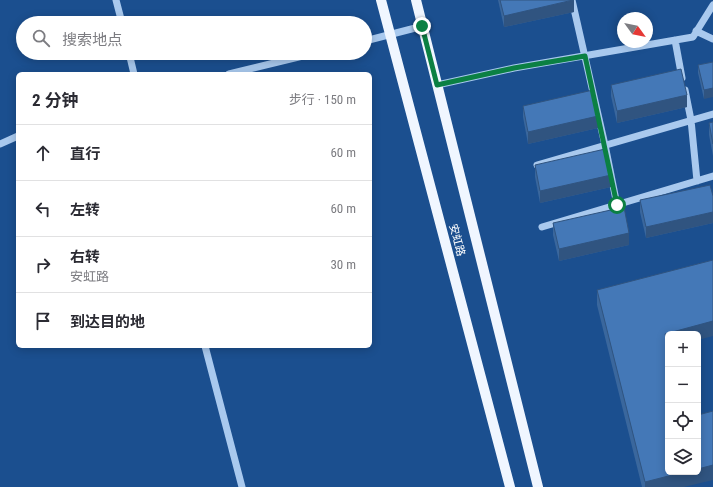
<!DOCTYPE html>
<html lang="zh">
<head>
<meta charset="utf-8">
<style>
  body { margin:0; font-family:"Roboto Condensed","Noto Sans SC",sans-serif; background:#f7f7f7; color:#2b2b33 }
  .controls { position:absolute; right:12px; bottom:12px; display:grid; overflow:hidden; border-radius:6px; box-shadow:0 2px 10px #0003 }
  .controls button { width:36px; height:36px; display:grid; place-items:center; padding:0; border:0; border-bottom:1px solid #e1e1e2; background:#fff; color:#2b2b33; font:20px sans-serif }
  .compass { position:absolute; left:617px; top:12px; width:36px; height:36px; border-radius:50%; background:#fff; box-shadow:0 2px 10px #0003; rotate:123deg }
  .stop { position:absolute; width:12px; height:12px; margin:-9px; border:3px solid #0b8043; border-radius:50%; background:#fff }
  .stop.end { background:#0b8043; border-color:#fff; box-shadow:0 1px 4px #0008 }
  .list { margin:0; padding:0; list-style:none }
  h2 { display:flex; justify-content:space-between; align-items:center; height:52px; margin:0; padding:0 16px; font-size:17px }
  h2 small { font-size:13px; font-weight:400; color:#7c7c81 }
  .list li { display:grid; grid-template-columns:26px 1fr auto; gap:12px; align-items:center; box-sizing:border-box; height:56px; padding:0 16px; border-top:1px solid #e1e1e2 }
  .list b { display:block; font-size:15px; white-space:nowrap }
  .list p { margin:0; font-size:13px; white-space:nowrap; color:#7c7c81 }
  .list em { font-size:13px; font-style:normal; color:#7c7c81 }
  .icon { flex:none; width:22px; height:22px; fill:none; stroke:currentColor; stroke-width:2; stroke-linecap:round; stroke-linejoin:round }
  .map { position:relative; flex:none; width:713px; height:487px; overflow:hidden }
  .search { position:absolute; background:#fff; box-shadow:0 2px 10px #0003; left:16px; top:16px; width:356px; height:44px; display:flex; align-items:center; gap:10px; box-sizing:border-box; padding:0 14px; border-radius:22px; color:#7c7c81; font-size:15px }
  .panel { position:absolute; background:#fff; box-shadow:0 2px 10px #0003; left:16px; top:72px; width:356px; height:276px; border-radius:6px }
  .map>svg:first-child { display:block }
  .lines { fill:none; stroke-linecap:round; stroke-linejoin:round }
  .minor { stroke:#a9c9ee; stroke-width:7 }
  .major { stroke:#f0f6ff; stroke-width:10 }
  .wall { fill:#3a679d }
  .shaded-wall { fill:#305480 }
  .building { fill:#4478b7; stroke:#305480 }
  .route { stroke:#0b8043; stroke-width:5 }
  .labels { text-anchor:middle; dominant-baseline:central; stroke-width:3; stroke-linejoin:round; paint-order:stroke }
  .street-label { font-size:11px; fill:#fff; stroke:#1b4f8f }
</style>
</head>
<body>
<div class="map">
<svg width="713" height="487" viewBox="0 0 713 487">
  <rect width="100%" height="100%" fill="#1b4f8f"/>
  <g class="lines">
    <!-- minor -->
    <path class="minor" d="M116,0L122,23
      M572,0L605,145L617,205
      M696,31L713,39
      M675,40L682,78
      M365,41L423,26
      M129,53L134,74
      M229,74L315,53
      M437,85L514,68L693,37L713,5
      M685,90L691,120L697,181
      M0,144L18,136
      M537,165L713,114
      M542,227L713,176
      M205,346L242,487"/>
    <!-- major -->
    <path class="major" d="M381,0L510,487
      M416,0L538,487"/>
  </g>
  <!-- wall -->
  <path class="wall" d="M498,0H574V12L504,27Z
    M713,62L704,99L698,73V65Z
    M611,85L687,107L617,123L611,96Z
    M523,106L598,128L528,144L523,117Z
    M713,122V156L709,135V123Z
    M535,165L611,187L540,203L535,177Z
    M713,196V223L646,238L640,212V200Z
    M553,223L629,245L559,261L553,235Z
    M597,290L668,334V472L684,487H642L597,305Z"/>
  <!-- shaded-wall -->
  <path class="shaded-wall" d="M574,0V12L504,27V16Z
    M713,88V97L704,99V90Z
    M687,95V107L617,123V111Z
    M598,116V128L528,144V132Z
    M611,175V187L540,203V191Z
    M713,212V223L646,238V227Z
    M629,233V245L559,261V249Z
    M713,321V336L698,340V334H668V348L665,334Z
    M713,465V480L684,487H645V482L684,472H698V469Z"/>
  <!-- building -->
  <path class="building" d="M500,0H573L504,16Z
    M713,62V88L704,90L698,65Z
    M681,69L687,95L617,111L611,85Z
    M593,90L598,116L528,132L523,106Z
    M713,122V144L709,123Z
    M605,149L611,175L540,191L535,165Z
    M710,185L713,196V212L646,227L640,200Z
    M624,207L629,233L559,249L553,223Z
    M713,260V321L665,334L668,345V472H684L645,482L597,290Z
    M713,411V465L698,469V415Z"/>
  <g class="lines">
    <!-- route -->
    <path class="route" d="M422,26L437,85L514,68L585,56L617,205"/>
  </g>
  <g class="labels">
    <!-- street labels -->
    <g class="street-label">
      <text transform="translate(457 240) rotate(75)">安虹路</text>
    </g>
  </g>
</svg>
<div class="controls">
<button>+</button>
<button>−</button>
<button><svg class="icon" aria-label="locate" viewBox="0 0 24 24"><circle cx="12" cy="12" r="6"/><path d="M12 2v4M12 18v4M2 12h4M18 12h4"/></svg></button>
<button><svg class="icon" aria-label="layers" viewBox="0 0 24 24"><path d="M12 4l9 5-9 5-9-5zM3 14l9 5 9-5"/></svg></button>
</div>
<svg class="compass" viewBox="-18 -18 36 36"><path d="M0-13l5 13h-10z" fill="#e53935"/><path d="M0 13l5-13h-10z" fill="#7c7c81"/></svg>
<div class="stop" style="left:617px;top:205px"></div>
<div class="stop end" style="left:422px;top:26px"></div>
<div class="search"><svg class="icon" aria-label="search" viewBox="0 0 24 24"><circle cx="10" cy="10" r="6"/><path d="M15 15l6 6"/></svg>搜索地点</div>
<section class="panel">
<h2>2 分钟<small>步行 · 150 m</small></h2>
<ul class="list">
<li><svg class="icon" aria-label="ahead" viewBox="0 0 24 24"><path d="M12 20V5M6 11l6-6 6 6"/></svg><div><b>直行</b></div><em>60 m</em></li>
<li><svg class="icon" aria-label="left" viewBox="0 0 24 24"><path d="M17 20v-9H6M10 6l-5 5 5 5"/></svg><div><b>左转</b></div><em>60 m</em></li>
<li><svg class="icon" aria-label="right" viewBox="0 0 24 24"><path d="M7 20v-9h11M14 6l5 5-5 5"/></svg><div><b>右转</b><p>安虹路</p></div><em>30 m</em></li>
<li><svg class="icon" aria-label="arrive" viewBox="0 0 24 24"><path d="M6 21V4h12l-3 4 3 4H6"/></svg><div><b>到达目的地</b></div></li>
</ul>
</section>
</div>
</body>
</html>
